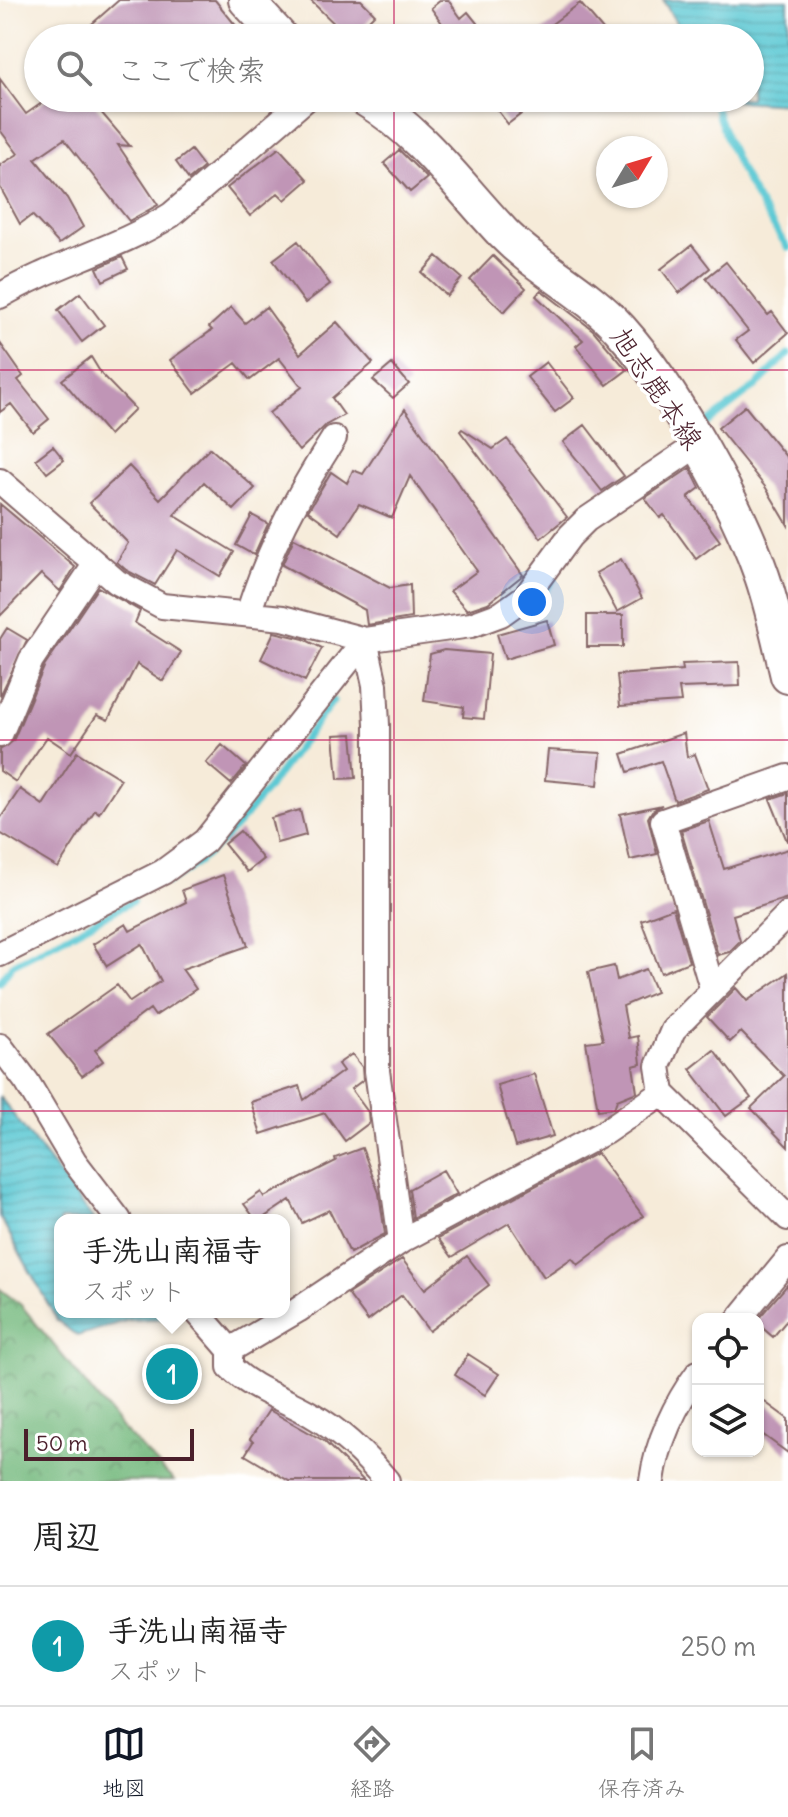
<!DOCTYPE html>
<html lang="ja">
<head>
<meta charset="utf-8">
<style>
  body { margin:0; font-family:Delius,"Klee One",sans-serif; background:#f6f6f6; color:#222 }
  .controls { position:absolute; right:24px; bottom:24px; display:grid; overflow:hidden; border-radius:16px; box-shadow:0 2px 6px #0004 }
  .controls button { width:72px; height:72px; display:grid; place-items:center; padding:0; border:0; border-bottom:2px solid #e0e0e0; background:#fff; color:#222; font:40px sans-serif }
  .compass { position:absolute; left:596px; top:136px; width:72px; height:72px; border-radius:50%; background:#fff; box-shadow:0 2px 6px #0004; rotate:52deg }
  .scale { position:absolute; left:24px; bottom:20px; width:170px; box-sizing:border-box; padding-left:8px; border:4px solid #4a1f2b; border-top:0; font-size:22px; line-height:28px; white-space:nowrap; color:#4a1f2b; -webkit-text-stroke:6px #fff; paint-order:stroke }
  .you { position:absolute; left:532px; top:602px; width:28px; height:28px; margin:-20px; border:6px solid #fff; border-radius:50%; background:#1a73e8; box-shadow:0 0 0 12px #1a73e833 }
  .badge { display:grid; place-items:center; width:52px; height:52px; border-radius:50%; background:#111827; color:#fff; font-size:26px; font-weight:700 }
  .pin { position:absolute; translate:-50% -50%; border:4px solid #fff; box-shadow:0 2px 8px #0006 }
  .popup { position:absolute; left:54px; top:1214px; width:236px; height:104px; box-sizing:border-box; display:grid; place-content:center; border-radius:16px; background:#fff; filter:drop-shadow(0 2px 6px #0005); font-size:26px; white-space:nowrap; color:#767676 }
  .popup b { font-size:30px; color:#222 }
  .popup::after { content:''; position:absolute; left:50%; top:100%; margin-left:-16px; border:16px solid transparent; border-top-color:#fff }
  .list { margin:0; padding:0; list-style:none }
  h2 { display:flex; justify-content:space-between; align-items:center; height:104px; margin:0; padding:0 32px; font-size:34px }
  h2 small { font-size:26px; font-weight:400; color:#767676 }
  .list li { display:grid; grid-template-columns:52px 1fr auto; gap:24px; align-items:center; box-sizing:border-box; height:120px; padding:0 32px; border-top:2px solid #e0e0e0 }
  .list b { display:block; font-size:30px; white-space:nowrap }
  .list p { margin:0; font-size:26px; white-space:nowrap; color:#767676 }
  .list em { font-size:26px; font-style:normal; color:#767676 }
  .icon { flex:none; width:44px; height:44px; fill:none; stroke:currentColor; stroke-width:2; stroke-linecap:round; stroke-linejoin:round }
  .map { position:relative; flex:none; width:788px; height:1481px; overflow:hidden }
  .search { position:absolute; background:#fff; box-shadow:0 2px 6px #0004; left:24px; right:24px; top:24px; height:88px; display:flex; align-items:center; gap:20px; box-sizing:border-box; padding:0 28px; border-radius:44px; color:#767676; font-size:30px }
  .sheet { height:224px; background:#fff }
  nav { display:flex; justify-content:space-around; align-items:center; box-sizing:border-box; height:112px; border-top:2px solid #e0e0e0; background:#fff; font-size:22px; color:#767676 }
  nav a { display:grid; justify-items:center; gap:4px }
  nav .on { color:#111827 }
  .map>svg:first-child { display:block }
  .forest { fill:url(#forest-crowns); stroke:#5f6c54; stroke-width:2 }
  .water { fill:url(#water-rules); stroke:#547480; stroke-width:2 }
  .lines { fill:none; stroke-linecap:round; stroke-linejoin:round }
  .stream { stroke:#5dc9d4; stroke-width:7 }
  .building { fill:#c095b6 }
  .street-casing { stroke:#866668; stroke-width:28 }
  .secondary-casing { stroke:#866668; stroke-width:38 }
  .street { stroke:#fff; stroke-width:24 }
  .secondary { stroke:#fff; stroke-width:34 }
  .grid { fill:none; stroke:#c2185b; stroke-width:2; stroke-opacity:0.55 }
  .labels { text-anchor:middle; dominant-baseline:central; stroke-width:7; stroke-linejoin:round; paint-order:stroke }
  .street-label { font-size:28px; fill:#4a1f2b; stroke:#fff }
</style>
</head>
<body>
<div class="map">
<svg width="788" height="1481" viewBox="0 0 788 1481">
  <defs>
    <pattern id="forest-crowns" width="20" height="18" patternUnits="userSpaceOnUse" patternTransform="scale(2)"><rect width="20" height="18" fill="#74b97e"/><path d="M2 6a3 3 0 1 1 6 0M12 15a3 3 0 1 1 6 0" fill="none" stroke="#619667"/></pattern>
    <pattern id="water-rules" width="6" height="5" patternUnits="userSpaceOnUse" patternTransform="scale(2)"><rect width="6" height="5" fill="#5dc9d4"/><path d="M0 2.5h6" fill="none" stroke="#52acb6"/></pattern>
  </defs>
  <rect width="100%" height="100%" fill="#fff"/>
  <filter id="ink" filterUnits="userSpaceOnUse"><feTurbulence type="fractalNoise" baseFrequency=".0125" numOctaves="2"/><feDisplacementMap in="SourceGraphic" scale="16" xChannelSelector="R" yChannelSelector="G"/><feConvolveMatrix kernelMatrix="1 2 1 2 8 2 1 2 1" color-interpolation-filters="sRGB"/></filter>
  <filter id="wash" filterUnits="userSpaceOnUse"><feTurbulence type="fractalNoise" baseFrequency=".006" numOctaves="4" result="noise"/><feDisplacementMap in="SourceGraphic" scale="32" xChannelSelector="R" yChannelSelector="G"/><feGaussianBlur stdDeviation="1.8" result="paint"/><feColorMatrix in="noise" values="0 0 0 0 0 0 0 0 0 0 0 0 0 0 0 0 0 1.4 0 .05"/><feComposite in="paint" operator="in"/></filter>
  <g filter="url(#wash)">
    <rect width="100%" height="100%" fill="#f6ebd9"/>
    <!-- forest -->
    <path class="forest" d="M0,1289L21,1305L120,1426L174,1481H0Z"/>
    <!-- water -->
    <path class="water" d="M663,0H788V104L718,100L717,98H750V38H685Z
      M0,1097L94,1220H60V1312H173L170,1318L128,1320L77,1336L57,1320L0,1217Z"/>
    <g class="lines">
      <!-- stream -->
      <path class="stream" d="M713,98C728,154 755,200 788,248
        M701,428L756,386L788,354
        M546,590L555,576
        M168,882C236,846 286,760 333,701
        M0,982L12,965L133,901"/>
    </g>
    <g id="blocks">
      <!-- building -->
      <path class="building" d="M119,0H215L246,38H76Z
        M310,0H361L375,14L363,26L372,38H349Z
        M441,0H448L461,18L468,12L489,38H437L447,30L431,8Z
        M580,3L610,38H533Z
        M0,79L26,114L49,98H89L130,146L118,145L158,205L129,221L64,139L35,159L67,198L83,227L59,244L32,215L20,224L0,187V165L18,154L0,130Z
        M488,98H542L508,124Z
        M279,148L308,180L285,200L278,193L250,216L227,188Z
        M191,150L204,167L189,180L176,162Z
        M399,150L427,178L410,192L384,163Z
        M298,241L330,284L305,303L273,260Z
        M692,245L710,268L679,293L661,269Z
        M437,256L462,278L447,296L422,273Z
        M493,256L526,288L504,312L470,280Z
        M122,257L128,269L103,281L97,268Z
        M726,262L768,315L772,312L788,333L754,363L736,340L748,331L706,278Z
        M541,290L593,330L627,370L607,385L576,346L583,340L536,296Z
        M80,293L104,325L82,342L58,310Z
        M231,307L245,323L266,307L300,354L337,322L373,363L332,398L344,415L326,425L299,451L269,413L302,387L279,358L250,380L236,363L195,393L170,360L212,330L209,327Z
        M0,343L23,376L18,380L49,419L33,432L11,404L0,412Z
        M91,357L102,375L135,409L109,435L62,380Z
        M546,362L574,398L555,412L527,377Z
        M392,364L409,384L393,398L373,380Z
        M745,406L788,459V525L766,488L718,428Z
        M405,409L523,575L488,603L467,610L450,591L477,571L410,476L392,518L359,504L340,534L308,511L331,472L347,483L353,470L363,474Z
        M585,425L624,476L602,491L563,442Z
        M462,429L493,449L507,439L567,517L541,538L460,431Z
        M53,446L64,460L47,473L36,459Z
        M210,448L255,488L234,510L204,482L174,515L234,552L220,576L177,550L155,585L126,570L117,562L128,543L89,503L129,466L160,499Z
        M690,468L700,488L688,497L720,541L696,559L664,515L660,518L645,498Z
        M0,504L75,567L60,591L41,574L0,616Z
        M252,515L268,524L254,555L236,545Z
        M294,538L390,588L410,585L411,618L367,625L365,610L282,565Z
        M621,559L642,598L617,612L596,573Z
        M98,587L140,611L135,623L181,652L163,681L137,664L108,720L97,715L71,753L47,737L16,782L0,771V750L13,741L44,667Z
        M587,615H623V647H587Z
        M547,620L554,645L505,659L497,634Z
        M7,628L27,640L0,696V639Z
        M274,632L304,639L322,648L305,681L261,659Z
        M444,650L490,654L484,719L463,717L464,707L424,701L430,654Z
        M739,662L740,686L679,688L681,702L620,706L617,675L683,670L682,664Z
        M684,733L687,757L695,754L708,789L675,801L661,761L628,772L622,754Z
        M352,734L356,778L338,779L334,735Z
        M222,745L246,766L231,784L206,763Z
        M548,750L601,753L598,785L545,780Z
        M77,752L121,779L99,813L95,810L58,868L0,833V819L20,789L43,805Z
        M788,793V841H787L770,799Z
        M662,805L652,811L648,818L657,854L630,860L620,814Z
        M300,810L306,835L277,843L271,818Z
        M709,821L724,869L788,849V898L733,915L740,941L729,952L718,955L681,830Z
        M240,831L263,859L247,872L224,844Z
        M223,875L248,946L182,969L196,989L155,1016L150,1009L95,1050L103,1061L82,1076L48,1034L117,985L130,1002L161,981L142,944L107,966L93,944L126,924L130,931L186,902L182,890Z
        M673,908L689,962L661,973L641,920Z
        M614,966L617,980L646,969L656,992L623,1006L629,1038L638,1036L641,1064L633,1066L637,1092L617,1100L614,1108L598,1110L586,1042L603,1040L588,972Z
        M788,973V1147L751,1108L784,1076L741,1032L730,1042L707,1017L736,988L747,1001Z
        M714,1050L751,1098L726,1116L690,1069Z
        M352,1054L362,1067L363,1080L351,1089L368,1112L369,1123L345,1141L325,1113L261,1134L251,1102L299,1086L304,1100L343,1071L338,1064Z
        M534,1074L553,1136L515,1147L497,1085Z
        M362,1148L379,1193L385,1234L350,1253L329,1210L302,1223L290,1200L260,1220H256L244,1204L261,1192L264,1197L336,1161L335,1158Z
        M597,1153L643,1216L578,1265L572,1258L544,1277L509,1223L452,1257L438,1238Z
        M443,1170L457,1194L413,1218L409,1189Z
        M467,1256L489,1285L429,1331L402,1295L368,1321L348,1294L402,1259L425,1289Z
        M788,1284V1319L773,1337L758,1324V1319Z
        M468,1354L499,1374L485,1395L455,1375Z
        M176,1365L189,1383L161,1402L149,1384Z
        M758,1397L788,1419V1453L758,1431Z
        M269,1410L324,1441L364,1481H289L245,1455L253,1442L250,1439Z"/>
    </g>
  </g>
  <g filter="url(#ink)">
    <use href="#blocks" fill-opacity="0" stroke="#866668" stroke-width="2"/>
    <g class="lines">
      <defs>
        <path id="street" d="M0,296C54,264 117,249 171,215L307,98
          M0,481L117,582L162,606L283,618L365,640L471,625L501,614L526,596L570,536L586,520L697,445
          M248,614C269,548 297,496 334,438
          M365,640L375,685L377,725V1071L401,1241
          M0,735L31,660L95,565
          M788,914L673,1030L658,1066L662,1093L788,1218
          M0,954L163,872L205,841L365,640
          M712,988L663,821L788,777
          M0,1046L27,1082L74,1161L119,1220
          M197,1312L230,1350V1367C254,1391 284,1398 312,1415C342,1432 365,1455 387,1481
          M739,1319L788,1259
          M230,1350L298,1310L401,1241L605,1132L662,1093
          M652,1481C657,1443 675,1404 698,1373"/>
        <path id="secondary" d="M246,0L281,38
          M364,98C420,131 459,186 503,233C538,269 586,291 620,329C671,386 737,504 762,576C773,608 780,643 788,676"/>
      </defs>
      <!-- street casing -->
      <use href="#street" class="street-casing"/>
      <!-- secondary casing -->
      <use href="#secondary" class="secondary-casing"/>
      <!-- street -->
      <use href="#street" class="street"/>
      <!-- secondary -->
      <use href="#secondary" class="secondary"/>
    </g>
  </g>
  <!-- grid -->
  <path class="grid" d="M394,0V38M394,98V1481M0,370H788M0,740H788M0,1111H788"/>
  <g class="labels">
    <!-- street labels -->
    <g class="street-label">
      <text transform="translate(657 388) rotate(56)">旭志鹿本線</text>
    </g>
  </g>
</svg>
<div class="controls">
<button><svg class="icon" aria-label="locate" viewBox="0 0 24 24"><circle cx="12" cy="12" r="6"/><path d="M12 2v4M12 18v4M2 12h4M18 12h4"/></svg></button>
<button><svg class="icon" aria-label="layers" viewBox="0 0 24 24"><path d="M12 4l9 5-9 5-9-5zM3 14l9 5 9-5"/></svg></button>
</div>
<svg class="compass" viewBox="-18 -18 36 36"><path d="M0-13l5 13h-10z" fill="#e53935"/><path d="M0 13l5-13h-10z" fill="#767676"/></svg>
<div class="scale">50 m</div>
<div class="you"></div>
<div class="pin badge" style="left:172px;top:1374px;background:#0f9aa8">1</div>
<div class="popup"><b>手洗山南福寺</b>スポット</div>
<div class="search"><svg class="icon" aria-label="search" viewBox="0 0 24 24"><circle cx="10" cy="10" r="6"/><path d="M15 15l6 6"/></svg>ここで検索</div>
</div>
<section class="sheet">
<h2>周辺<small></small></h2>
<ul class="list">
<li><span class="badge" style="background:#0f9aa8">1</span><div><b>手洗山南福寺</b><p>スポット</p></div><em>250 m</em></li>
</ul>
</section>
<nav>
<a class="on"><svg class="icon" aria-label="map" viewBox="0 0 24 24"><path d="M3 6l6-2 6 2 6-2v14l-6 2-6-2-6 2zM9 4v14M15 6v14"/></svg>地図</a>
<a><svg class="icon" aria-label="directions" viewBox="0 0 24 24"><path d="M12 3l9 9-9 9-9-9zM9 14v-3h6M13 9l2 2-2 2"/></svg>経路</a>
<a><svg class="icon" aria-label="saved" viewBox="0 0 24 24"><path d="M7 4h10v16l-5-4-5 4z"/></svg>保存済み</a>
</nav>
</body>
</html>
